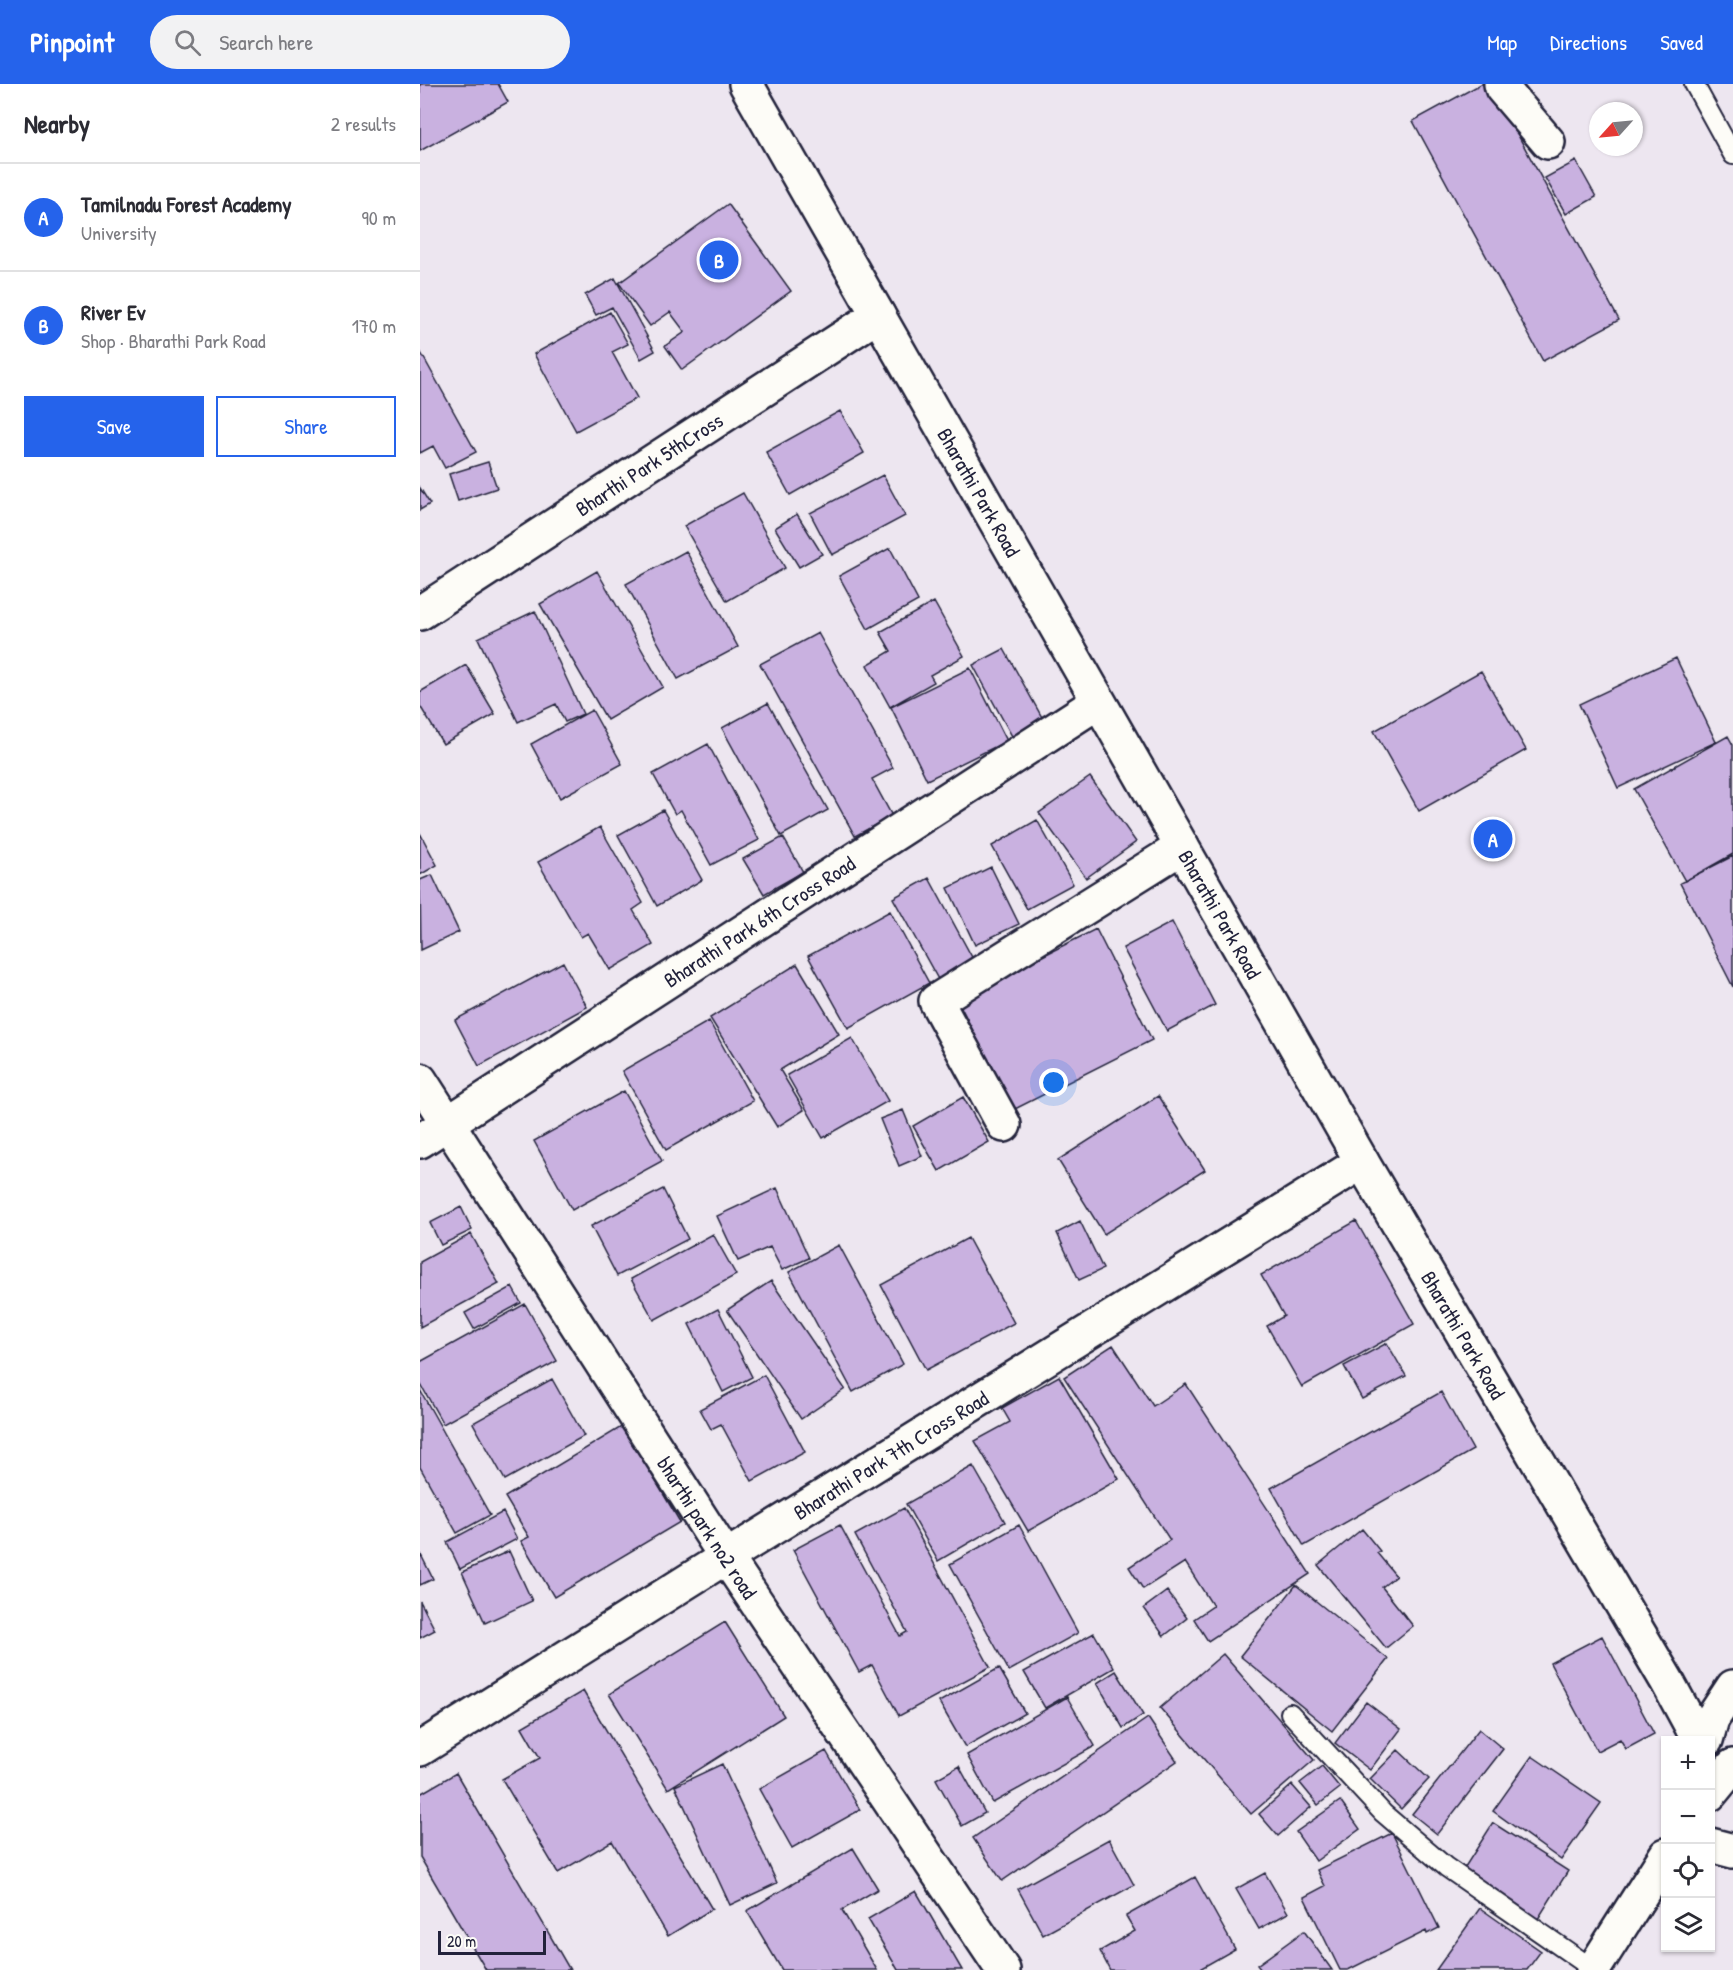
<!DOCTYPE html>
<html lang="en">
<head>
<meta charset="utf-8">
<style>
  body { margin:0; font-family:"Patrick Hand",sans-serif; background:#f2f2f3; color:#2b2b33 }
  .controls { position:absolute; right:18px; bottom:18px; display:grid; overflow:hidden; border-radius:0px; box-shadow:0 2px 4px #0004 }
  .controls button { width:54px; height:54px; display:grid; place-items:center; padding:0; border:0; border-bottom:2px solid #e1e1e2; background:#fff; color:#2b2b33; font:30px sans-serif }
  .compass { position:absolute; left:1169px; top:18px; width:54px; height:54px; border-radius:50%; background:#fff; box-shadow:0 2px 4px #0004; rotate:243deg }
  .scale { position:absolute; left:18px; bottom:15px; width:108px; box-sizing:border-box; padding-left:6px; border:3px solid #22223b; border-top:0; font-size:16px; line-height:21px; white-space:nowrap; color:#22223b; -webkit-text-stroke:4px #fdfcf7; paint-order:stroke }
  .you { position:absolute; left:634px; top:999px; width:21px; height:21px; margin:-15px; border:4px solid #fff; border-radius:50%; background:#1a73e8; box-shadow:0 0 0 9px #1a73e833 }
  .badge { display:grid; place-items:center; width:39px; height:39px; border-radius:50%; background:#2563eb; color:#fff; font-size:20px; font-weight:700 }
  .pin { position:absolute; translate:-50% -50%; border:3px solid #fff; box-shadow:0 2px 6px #0006 }
  .list { margin:0; padding:0; list-style:none }
  h2 { display:flex; justify-content:space-between; align-items:center; height:78px; margin:0; padding:0 24px; font-size:26px }
  h2 small { font-size:20px; font-weight:400; color:#7c7c81 }
  .list li { display:grid; grid-template-columns:39px 1fr auto; gap:18px; align-items:center; box-sizing:border-box; height:108px; padding:0 24px; border-top:2px solid #e1e1e2 }
  .list b { display:block; font-size:22px; white-space:nowrap }
  .list p { margin:0; font-size:20px; white-space:nowrap; color:#7c7c81 }
  .list em { font-size:20px; font-style:normal; color:#7c7c81 }
  .actions { display:flex; gap:12px; padding:18px 24px }
  .actions a { flex:1; padding:14px 0; border:2px solid #2563eb; border-radius:0px; text-align:center; font-size:21px; color:#2563eb }
  .actions .main { background:#2563eb; color:#fff }
  .icon { flex:none; width:33px; height:33px; fill:none; stroke:currentColor; stroke-width:2; stroke-linecap:round; stroke-linejoin:round }
  .map { position:relative; flex:none; width:1313px; height:1886px; overflow:hidden }
  header { display:flex; align-items:center; gap:36px; box-sizing:border-box; height:84px; padding:0 30px; background:#2563eb; color:#fff }
  header strong { font-size:28px }
  nav { display:flex; gap:33px; margin-inline-start:auto; font-size:21px }
  .search { width:420px; height:54px; background:#f2f2f3; display:flex; align-items:center; gap:15px; box-sizing:border-box; padding:0 21px; border-radius:33px; color:#7c7c81; font-size:22px }
  main { display:flex }
  aside { flex:1; background:#fff }
  .map>svg:first-child { display:block }
  .building { fill:#c9b1e0; stroke:#22223b; stroke-width:1.5 }
  .lines { fill:none; stroke-linecap:round; stroke-linejoin:round }
  .service-casing { stroke:#22223b; stroke-width:22 }
  .minor-casing { stroke:#22223b; stroke-width:38 }
  .secondary-casing { stroke:#22223b; stroke-width:38 }
  .primary-casing { stroke:#22223b; stroke-width:38 }
  .service { stroke:#fdfcf7; stroke-width:18 }
  .minor { stroke:#fdfcf7; stroke-width:33 }
  .secondary { stroke:#fdfcf7; stroke-width:33 }
  .primary { stroke:#fdfcf7; stroke-width:33 }
  .labels { text-anchor:middle; dominant-baseline:central; stroke-width:6; stroke-linejoin:round; paint-order:stroke }
  .street-label { font-size:21px; fill:#22223b; stroke:#fdfcf7 }
</style>
</head>
<body>
<header>
<strong>Pinpoint</strong>
<div class="search"><svg class="icon" aria-label="search" viewBox="0 0 24 24"><circle cx="10" cy="10" r="6"/><path d="M15 15l6 6"/></svg>Search here</div>
<nav><a>Map</a><a>Directions</a><a>Saved</a></nav>
</header>
<main>
<aside>
<h2>Nearby<small>2 results</small></h2>
<ul class="list">
<li><span class="badge">A</span><div><b>Tamilnadu Forest Academy</b><p>University</p></div><em>90 m</em></li>
<li><span class="badge">B</span><div><b>River Ev</b><p>Shop · Bharathi Park Road</p></div><em>170 m</em></li>
</ul>
<div class="actions"><a class="main">Save</a><a>Share</a></div>
</aside>
<div class="map">
<svg width="1313" height="1886" viewBox="0 0 1313 1886">
  <rect width="100%" height="100%" fill="#ede6f0"/>
  <filter id="ink" filterUnits="userSpaceOnUse"><feTurbulence type="fractalNoise" baseFrequency=".0167" numOctaves="2"/><feDisplacementMap in="SourceGraphic" scale="12" xChannelSelector="R" yChannelSelector="G"/><feConvolveMatrix kernelMatrix="1 2 1 2 8 2 1 2 1" color-interpolation-filters="sRGB"/></filter>
  <g filter="url(#ink)">
    <!-- building -->
    <path class="building" d="M0,0H78L88,18L0,67Z
      M1061,0H1070L1199,236L1123,277L993,37Z
      M1156,77L1176,113L1146,130L1125,94Z
      M308,120L371,207L262,286L245,262L265,248L250,228L230,242L199,199Z
      M195,194L235,267L221,275L192,223L176,231L165,211Z
      M190,228L208,260L192,268L217,314L156,347L114,270Z
      M0,267L56,368L25,384L13,362L0,369Z
      M420,327L444,369L370,411L346,368Z
      M68,378L77,404L38,417L29,390Z
      M463,391L485,432L412,471L390,429Z
      M0,404L10,420L0,426Z
      M323,409L365,484L307,517L264,442Z
      M377,430L402,470L379,483L355,444Z
      M470,464L498,517L448,545L419,492Z
      M266,467L318,563L258,595L206,500Z
      M177,487L243,603L187,636L120,520Z
      M514,518L544,572L510,591L514,598L470,623L447,581L471,567L460,548Z
      M115,527L163,630L145,638L136,620L98,638L58,554Z
      M398,549L473,684L452,695L472,732L435,752L340,580Z
      M584,565L624,637L593,654L553,581Z
      M1256,574L1296,658L1198,704L1159,620Z
      M46,581L75,630L23,660L0,622V608Z
      M550,584L587,657L507,696L471,623Z
      M1061,587L1106,666L999,727L954,647Z
      M348,619L408,726L361,752L302,644Z
      M172,626L202,680L140,714L111,660Z
      M1308,652L1313,661V770L1265,797L1214,705Z
      M288,660L339,756L291,781L261,726L255,730L233,690Z
      M670,693L716,758L666,794L619,729Z
      M243,726L282,796L237,822L198,751Z
      M617,736L653,800L607,825L572,762Z
      M180,743L223,819L213,826L233,861L190,886L168,849L161,853L118,778Z
      M0,749L17,781L0,791Z
      M363,753L383,788L344,810L323,775Z
      M1313,772V903L1260,799Z
      M571,783L599,840L555,861L528,804Z
      M12,791L39,848L1,866L0,796Z
      M509,794L554,877L519,897L473,814Z
      M470,827L509,899L428,944L388,872Z
      M752,838L795,921L747,947L703,864Z
      M676,845L732,956L593,1026L537,915Z
      M143,878L167,923L59,982L35,936Z
      M377,880L419,950L360,986L384,1026L357,1043L290,934Z
      M289,937L333,1017L246,1066L202,987Z
      M432,954L468,1017L403,1054L367,991Z
      M204,1007L242,1077L152,1126L114,1057Z
      M738,1012L785,1086L684,1150L638,1076Z
      M543,1013L569,1058L519,1087L493,1042Z
      M483,1026L502,1072L479,1082L460,1035Z
      M357,1104L389,1174L362,1186L350,1163L318,1177L297,1132Z
      M243,1105L268,1155L197,1192L171,1142Z
      M41,1123L52,1146L21,1161L10,1139Z
      M660,1137L683,1185L659,1196L637,1149Z
      M936,1137L994,1240L882,1303L847,1242L864,1232L841,1191Z
      M51,1150L79,1200L0,1243V1178Z
      M293,1150L316,1191L234,1236L211,1195Z
      M548,1154L594,1239L506,1286L461,1201Z
      M419,1161L483,1280L433,1308L369,1188Z
      M351,1197L425,1305L381,1335L307,1226Z
      M92,1203L101,1219L54,1245L45,1229Z
      M105,1220L137,1277L23,1340L0,1299V1278Z
      M298,1225L332,1293L303,1308L269,1240Z
      M967,1259L986,1292L942,1315L924,1282Z
      M693,1261L733,1322L766,1300L890,1490L788,1557L774,1535L793,1522L765,1478L723,1505L709,1483L750,1456L644,1293Z
      M344,1291L385,1368L332,1397L301,1340L291,1345L280,1325Z
      M639,1292L699,1395L608,1447L555,1357L590,1338L582,1324Z
      M132,1295L164,1352L85,1396L53,1339Z
      M0,1306L70,1431L37,1449L0,1383Z
      M1021,1308L1053,1366L884,1462L851,1404Z
      M203,1342L260,1438L134,1513L101,1457L109,1453L85,1413Z
      M553,1382L585,1438L518,1477L486,1420Z
      M484,1424L570,1583L479,1632L452,1581L439,1588L373,1466L420,1441L480,1552L487,1548L435,1451Z
      M83,1428L97,1455L40,1485L27,1458Z
      M599,1441L658,1549L589,1587L530,1480Z
      M942,1445L960,1467L957,1469L976,1492L962,1503L993,1542L966,1564L898,1481Z
      M89,1467L112,1517L65,1539L42,1488Z
      M0,1469L13,1495L0,1501Z
      M876,1501L968,1575L912,1647L820,1572Z
      M747,1507L767,1534L744,1552L724,1524Z
      M0,1517L15,1546L0,1554Z
      M305,1538L364,1632L248,1705L189,1610Z
      M674,1549L694,1584L625,1624L604,1588Z
      M1182,1552L1234,1650L1206,1665L1200,1655L1177,1667L1130,1579Z
      M803,1570L894,1676L831,1730L740,1624Z
      M579,1584L605,1629L545,1663L519,1618Z
      M696,1587L723,1631L703,1644L677,1599Z
      M163,1607L292,1825L248,1852L192,1757L138,1789L82,1695L120,1674L102,1643Z
      M647,1613L675,1662L573,1719L547,1671Z
      M946,1618L981,1645L950,1686L915,1659Z
      M728,1634L757,1677L582,1797L553,1754Z
      M1059,1645L1083,1665L1017,1750L992,1730Z
      M978,1666L1009,1695L981,1725L950,1695Z
      M406,1667L440,1726L372,1764L339,1705Z
      M1112,1672L1181,1719L1141,1776L1073,1727Z
      M302,1680L357,1799L310,1821L255,1702Z
      M539,1682L565,1729L542,1742L516,1695Z
      M902,1682L920,1704L898,1721L880,1699Z
      M36,1689L150,1886H66L0,1773V1710Z
      M872,1701L891,1723L858,1752L839,1730Z
      M920,1717L940,1745L896,1777L876,1748Z
      M1073,1739L1148,1787L1118,1835L1043,1786Z
      M972,1749L1019,1844L1007,1850L1006,1847L928,1886H920L884,1813L905,1802L897,1786Z
      M689,1755L714,1801L623,1851L598,1805Z
      M433,1764L458,1805L422,1826L457,1886H362L327,1827Z
      M845,1789L868,1829L839,1845L816,1805Z
      M775,1793L815,1865L778,1886H690L680,1867L715,1847L706,1832Z
      M496,1807L542,1886H478L448,1835Z
      M1060,1824L1121,1867L1107,1886H1016Z
      M884,1847L912,1886H841L837,1881Z"/>
    <g class="lines">
      <defs>
        <path id="service" d="M1274,0L1313,71
          M870,1629L963,1729L1026,1783L1173,1885"/>
        <g id="minor">
          <path d="M1081,0L1082,4L1128,58"/>
          <path id="s1" d="M0,529L458,231"/>
          <path id="s2" d="M0,996L306,1473L583,1886"/>
          <path d="M584,1041L516,917L762,763"/>
          <path id="s3" d="M0,1057L678,618"/>
          <path id="s4" d="M0,1665L306,1473L942,1078"/>
          <path d="M1290,1761L1313,1767"/>
        </g>
        <g id="secondary">
          <path id="s5" d="M326,0L942,1078L1247,1597L1279,1656"/>
        </g>
        <path id="primary" d="M1286,1656L1292,1635L1313,1603
          M1290,1710L1313,1682
          M1173,1886L1246,1771"/>
      </defs>
      <!-- service casing -->
      <use href="#service" class="service-casing"/>
      <!-- minor casing -->
      <use href="#minor" class="minor-casing"/>
      <!-- secondary casing -->
      <use href="#secondary" class="secondary-casing"/>
      <!-- primary casing -->
      <use href="#primary" class="primary-casing"/>
      <!-- service -->
      <use href="#service" class="service"/>
      <!-- minor -->
      <use href="#minor" class="minor"/>
      <!-- secondary -->
      <use href="#secondary" class="secondary"/>
      <!-- primary -->
      <use href="#primary" class="primary"/>
    </g>
  </g>
  <g class="labels">
    <!-- street labels -->
    <g class="street-label">
      <text stroke="none"><textPath href="#s1" startOffset="273">Bharthi Park 5thCross</textPath></text>
      <text stroke="none"><textPath href="#s5" startOffset="470">Bharathi Park Road</textPath></text>
      <text stroke="none"><textPath href="#s5" startOffset="956">Bharathi Park Road</textPath></text>
      <text stroke="none"><textPath href="#s3" startOffset="404">Bharathi Park 6th Cross Road</textPath></text>
      <text stroke="none"><textPath href="#s5" startOffset="1442">Bharathi Park Road</textPath></text>
      <text stroke="none"><textPath href="#s4" startOffset="555">Bharathi Park 7th Cross Road</textPath></text>
      <text stroke="none"><textPath href="#s2" startOffset="532">bharthi park no2 road</textPath></text>
    </g>
  </g>
</svg>
<div class="controls">
<button>+</button>
<button>−</button>
<button><svg class="icon" aria-label="locate" viewBox="0 0 24 24"><circle cx="12" cy="12" r="6"/><path d="M12 2v4M12 18v4M2 12h4M18 12h4"/></svg></button>
<button><svg class="icon" aria-label="layers" viewBox="0 0 24 24"><path d="M12 4l9 5-9 5-9-5zM3 14l9 5 9-5"/></svg></button>
</div>
<svg class="compass" viewBox="-18 -18 36 36"><path d="M0-13l5 13h-10z" fill="#e53935"/><path d="M0 13l5-13h-10z" fill="#7c7c81"/></svg>
<div class="scale">20 m</div>
<div class="you"></div>
<div class="pin badge" style="left:1073px;top:755px">A</div>
<div class="pin badge" style="left:299px;top:176px">B</div>
</div>
</main>
</body>
</html>
